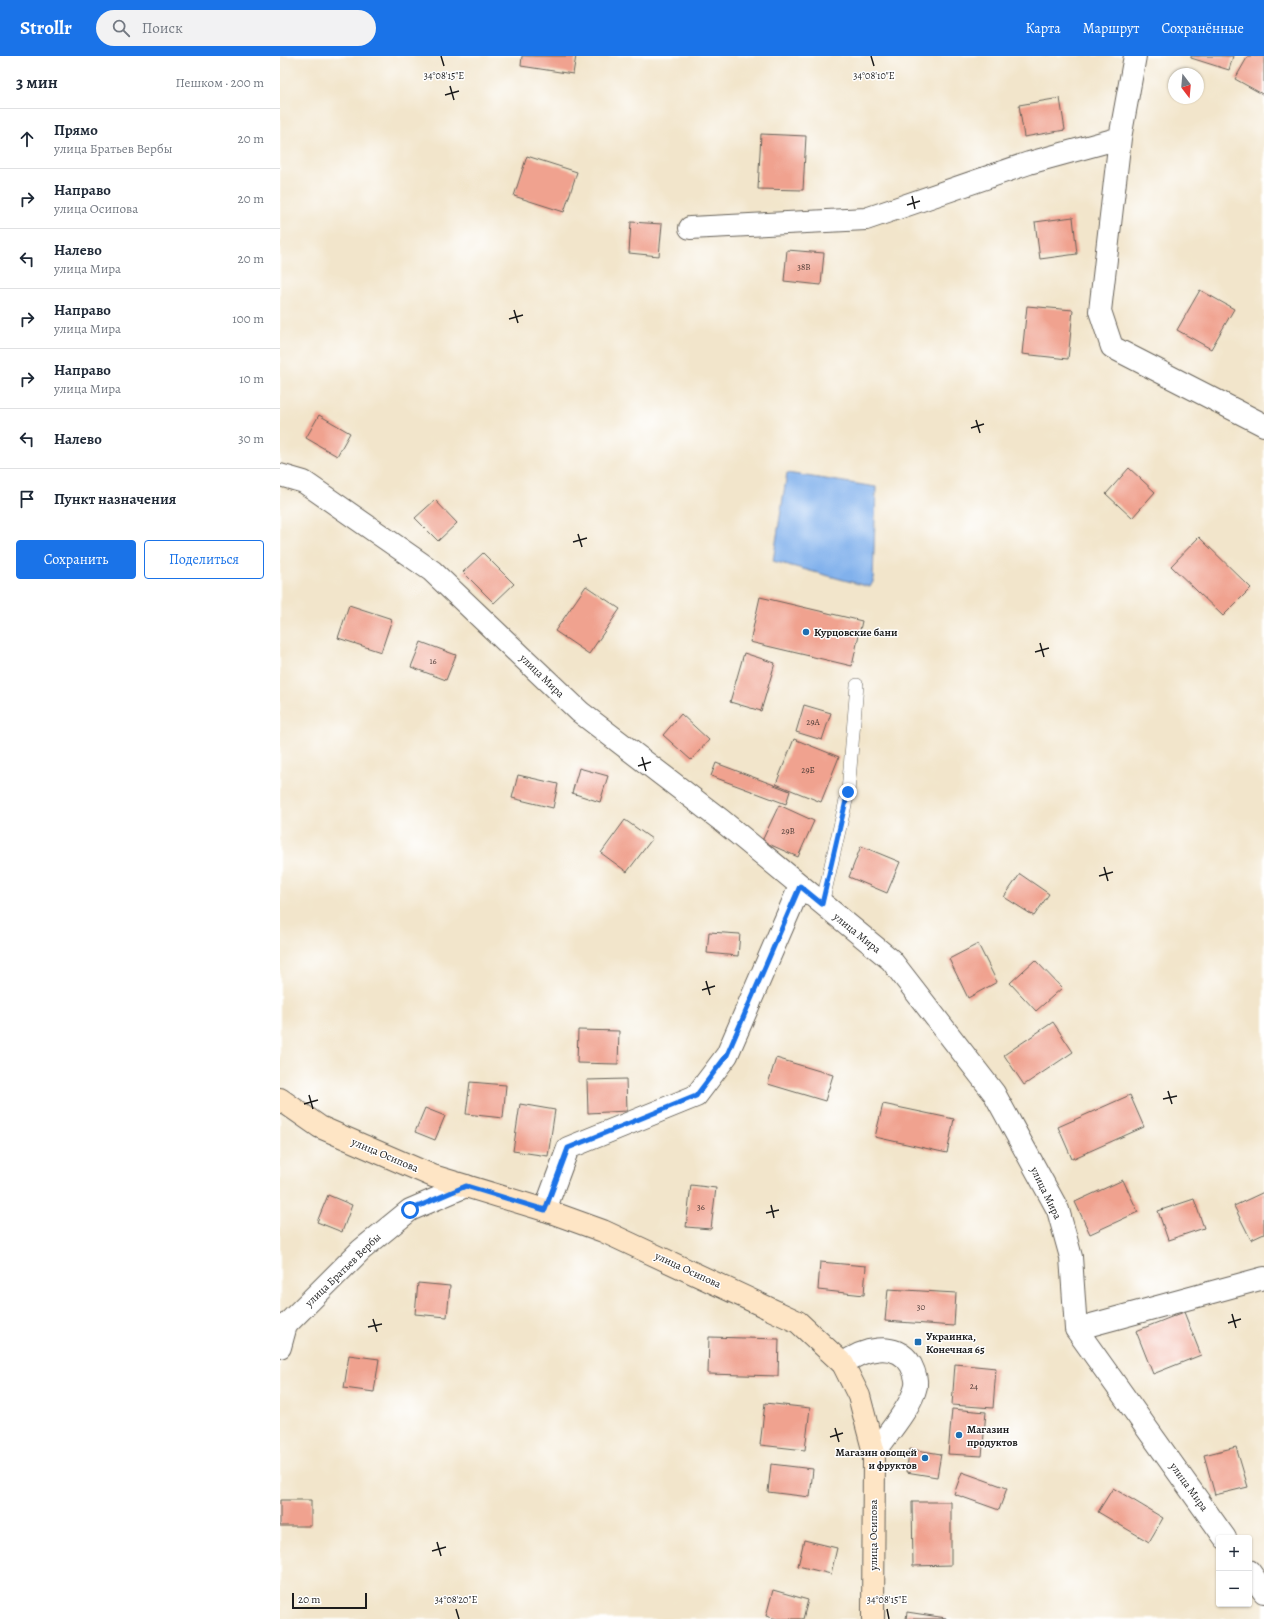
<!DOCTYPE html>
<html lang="ru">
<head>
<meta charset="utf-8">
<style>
  body { margin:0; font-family:Alegreya,serif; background:#f2f2f3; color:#1f2937 }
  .controls { position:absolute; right:12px; bottom:12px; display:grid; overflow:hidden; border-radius:4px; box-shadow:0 1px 3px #0004 }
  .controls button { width:36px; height:36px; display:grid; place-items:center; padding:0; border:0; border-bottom:1px solid #e0e1e3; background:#fff; color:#1f2937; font:20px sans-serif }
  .compass { position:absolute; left:888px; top:12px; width:36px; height:36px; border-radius:50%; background:#fff; box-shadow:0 1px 3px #0004; rotate:164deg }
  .scale { position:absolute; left:12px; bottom:10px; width:75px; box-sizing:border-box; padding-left:4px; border:2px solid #1c1c1c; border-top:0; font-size:11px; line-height:14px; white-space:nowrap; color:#1c1c1c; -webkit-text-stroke:3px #fff; paint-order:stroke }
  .stop { position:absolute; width:12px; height:12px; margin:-9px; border:3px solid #1a73e8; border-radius:50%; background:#fff }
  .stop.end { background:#1a73e8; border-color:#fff; box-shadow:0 1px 4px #0008 }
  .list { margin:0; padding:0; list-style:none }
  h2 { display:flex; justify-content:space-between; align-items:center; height:52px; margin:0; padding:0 16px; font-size:17px }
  h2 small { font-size:13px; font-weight:400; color:#747a83 }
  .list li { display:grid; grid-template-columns:26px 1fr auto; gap:12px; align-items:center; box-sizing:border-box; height:60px; padding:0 16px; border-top:1px solid #e0e1e3 }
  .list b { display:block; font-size:15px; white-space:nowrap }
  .list p { margin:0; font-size:13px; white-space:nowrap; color:#747a83 }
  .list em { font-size:13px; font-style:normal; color:#747a83 }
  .actions { display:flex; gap:8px; padding:12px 16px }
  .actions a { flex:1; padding:9px 0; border:1px solid #1a73e8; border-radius:4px; text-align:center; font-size:14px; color:#1a73e8 }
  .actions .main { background:#1a73e8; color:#fff }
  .icon { flex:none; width:22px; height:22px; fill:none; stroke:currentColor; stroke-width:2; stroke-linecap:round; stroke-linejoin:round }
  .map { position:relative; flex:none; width:984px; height:1563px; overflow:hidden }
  header { display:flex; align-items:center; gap:24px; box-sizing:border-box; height:56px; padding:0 20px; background:#1a73e8; color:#fff }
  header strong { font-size:19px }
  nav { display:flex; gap:22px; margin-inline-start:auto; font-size:14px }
  .search { width:280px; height:36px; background:#f2f2f3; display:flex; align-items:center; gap:10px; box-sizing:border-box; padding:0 14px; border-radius:22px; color:#747a83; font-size:15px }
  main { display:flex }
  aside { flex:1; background:#fff }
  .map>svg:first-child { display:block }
  .water { fill:#81b1ec; stroke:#4e6684 }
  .building { fill:#f0a28f }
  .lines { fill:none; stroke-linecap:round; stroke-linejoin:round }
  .service-casing { stroke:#676259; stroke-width:14 }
  .minor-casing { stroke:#676259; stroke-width:24 }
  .tertiary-casing { stroke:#676259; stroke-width:24 }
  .secondary-casing { stroke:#676259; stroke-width:24 }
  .service { stroke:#fff; stroke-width:13 }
  .minor { stroke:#fff; stroke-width:22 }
  .tertiary { stroke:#fff; stroke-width:22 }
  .secondary { stroke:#fee5c5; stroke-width:22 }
  .route { stroke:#1a73e8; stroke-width:5 }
  .ticks { fill:none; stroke:#1c1c1c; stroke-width:1.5 }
  .poi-dot { fill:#1f6fb2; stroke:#fff; stroke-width:1.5 }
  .labels { text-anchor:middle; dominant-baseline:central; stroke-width:3; stroke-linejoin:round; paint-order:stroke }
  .number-label { font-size:9px; fill:#513e39 }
  .poi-label { font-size:11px; font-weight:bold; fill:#1c1c1c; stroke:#fff; text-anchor:start }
  .street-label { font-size:11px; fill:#1c1c1c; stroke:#fff }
  .ticks-label { font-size:10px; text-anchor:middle; fill:#1c1c1c; stroke:#fff; stroke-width:3; stroke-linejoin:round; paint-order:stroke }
</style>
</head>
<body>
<header>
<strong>Strollr</strong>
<div class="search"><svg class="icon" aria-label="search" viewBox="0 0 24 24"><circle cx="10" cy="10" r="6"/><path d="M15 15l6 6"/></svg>Поиск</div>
<nav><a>Карта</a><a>Маршрут</a><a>Сохранённые</a></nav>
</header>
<main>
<aside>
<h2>3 мин<small>Пешком · 200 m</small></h2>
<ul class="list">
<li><svg class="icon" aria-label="ahead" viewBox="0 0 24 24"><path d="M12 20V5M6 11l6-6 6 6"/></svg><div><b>Прямо</b><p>улица Братьев Вербы</p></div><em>20 m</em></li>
<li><svg class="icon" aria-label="right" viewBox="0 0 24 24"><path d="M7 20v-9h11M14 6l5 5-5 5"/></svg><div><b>Направо</b><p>улица Осипова</p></div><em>20 m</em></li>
<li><svg class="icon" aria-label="left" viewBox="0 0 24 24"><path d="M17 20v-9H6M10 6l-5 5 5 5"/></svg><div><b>Налево</b><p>улица Мира</p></div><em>20 m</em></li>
<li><svg class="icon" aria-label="right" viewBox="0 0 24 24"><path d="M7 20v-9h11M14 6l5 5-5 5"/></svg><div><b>Направо</b><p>улица Мира</p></div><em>100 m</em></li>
<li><svg class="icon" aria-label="right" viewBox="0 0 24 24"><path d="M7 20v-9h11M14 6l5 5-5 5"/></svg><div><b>Направо</b><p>улица Мира</p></div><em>10 m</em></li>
<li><svg class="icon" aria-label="left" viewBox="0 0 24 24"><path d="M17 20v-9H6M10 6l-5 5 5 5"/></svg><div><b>Налево</b></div><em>30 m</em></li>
<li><svg class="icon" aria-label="arrive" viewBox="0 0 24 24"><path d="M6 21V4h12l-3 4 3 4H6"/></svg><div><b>Пункт назначения</b></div></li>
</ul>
<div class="actions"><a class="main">Сохранить</a><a>Поделиться</a></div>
</aside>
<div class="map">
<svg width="984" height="1563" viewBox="0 0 984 1563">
  <rect width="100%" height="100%" fill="#fff"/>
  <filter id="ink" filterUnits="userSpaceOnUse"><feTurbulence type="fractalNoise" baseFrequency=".025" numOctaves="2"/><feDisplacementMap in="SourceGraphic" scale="8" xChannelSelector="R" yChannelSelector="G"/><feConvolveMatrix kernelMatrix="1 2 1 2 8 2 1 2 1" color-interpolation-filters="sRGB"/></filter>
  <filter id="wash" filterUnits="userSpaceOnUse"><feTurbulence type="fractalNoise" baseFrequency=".012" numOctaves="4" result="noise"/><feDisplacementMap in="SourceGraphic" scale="16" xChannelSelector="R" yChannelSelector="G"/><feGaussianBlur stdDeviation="0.9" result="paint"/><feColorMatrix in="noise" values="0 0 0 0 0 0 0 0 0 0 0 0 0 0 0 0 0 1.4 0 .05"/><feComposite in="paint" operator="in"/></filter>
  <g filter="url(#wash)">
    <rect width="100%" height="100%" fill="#f2e5cb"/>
    <!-- water -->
    <path class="water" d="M507,417L596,431L593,526L590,531L493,505Z"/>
    <g id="blocks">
      <!-- building -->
      <path class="building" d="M242,0H296L293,18L241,10Z
        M911,0H953L949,14L911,2Z
        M968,0H984V39L955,23Z
        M780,42L785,74L744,81L739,49Z
        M481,78L526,80L523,134L478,133Z
        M247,100L297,116L284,156L234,140Z
        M793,161L797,198L760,203L755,166Z
        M351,166L382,168L379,200L349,197Z
        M507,194L544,197L541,229L504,225Z
        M920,234L954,253L931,293L897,274Z
        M747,250L793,254L788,303L742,298Z
        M39,359L70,377L57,400L26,382Z
        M849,412L875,436L852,462L826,438Z
        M155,444L177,467L158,485L135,462Z
        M919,481L971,532L943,560L891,510Z
        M203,497L234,528L214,547L183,516Z
        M306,530L340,553L309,598L275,575Z
        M480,541L582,565L572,610L470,586Z
        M69,549L112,563L101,596L58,582Z
        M141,586L176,599L166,624L131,611Z
        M464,597L495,607L481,655L450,646Z
        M524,649L551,657L542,684L516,676Z
        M401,658L429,684L411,704L383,679Z
        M514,683L559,701L541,746L496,728Z
        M436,707L510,735L506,748L431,720Z
        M299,712L328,720L320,746L292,737Z
        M238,719L278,728L273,752L232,742Z
        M499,749L534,765L518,801L482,785Z
        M345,764L372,783L347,816L321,797Z
        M581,790L620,806L607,837L569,821Z
        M740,818L769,838L754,860L724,841Z
        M429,876L460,878L458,900L427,897Z
        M698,888L717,926L688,942L669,903Z
        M755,904L782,932L756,955L730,927Z
        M773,966L793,996L744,1029L724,999Z
        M298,974L339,975L338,1008L297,1007Z
        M496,1002L553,1019L545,1045L488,1028Z
        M346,1023L347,1055L308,1057L307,1024Z
        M190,1026L226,1029L223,1062L186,1058Z
        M850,1039L864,1071L792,1103L778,1071Z
        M240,1048L275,1054L268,1100L233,1095Z
        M603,1048L674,1063L667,1097L595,1081Z
        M145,1052L165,1060L155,1084L135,1076Z
        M843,1124L858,1156L810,1178L795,1146Z
        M411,1129L436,1132L431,1173L406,1171Z
        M984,1136V1178L971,1184L954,1150Z
        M48,1139L72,1149L62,1176L37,1166Z
        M914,1143L924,1172L888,1184L878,1155Z
        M540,1206L586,1210L584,1239L538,1234Z
        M138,1227L170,1230L167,1261L135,1258Z
        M608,1233L676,1237L674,1270L605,1265Z
        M904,1256L921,1299L873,1318L856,1275Z
        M429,1281L499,1283L498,1320L428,1318Z
        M69,1299L99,1303L94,1336L64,1332Z
        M675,1308L716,1312L713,1352L672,1349Z
        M485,1347L530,1352L525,1394L480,1389Z
        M672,1353L706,1356L702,1400L668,1398Z
        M956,1391L968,1431L935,1439L924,1399Z
        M630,1393L661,1398L657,1421L626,1416Z
        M491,1408L533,1413L530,1441L488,1436Z
        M682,1416L727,1432L719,1454L674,1438Z
        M833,1432L883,1462L869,1486L818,1456Z
        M0,1444H31V1470H0Z
        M632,1446H671V1509L633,1510Z
        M524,1484L557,1492L551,1518L518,1510Z
        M493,1534L528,1544L523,1563H497L486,1560Z
        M627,1556L666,1562V1563H626Z"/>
    </g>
  </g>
  <g filter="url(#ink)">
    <use href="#blocks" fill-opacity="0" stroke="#676259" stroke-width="1"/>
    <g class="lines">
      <defs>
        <path id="service" d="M542,848L568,736L577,629"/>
        <path id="minor" d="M855,0L840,82L820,255L832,291L984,369
          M410,172L586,163L749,107L840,82
          M0,419L24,426L152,515L300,656L441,764L611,904L714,1037L778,1154L791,1201L796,1273L945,1482
          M265,1154L288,1092L416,1040L447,999L520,830
          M796,1273L984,1222
          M0,1291L6,1269L81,1194L130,1154L186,1130
          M969,1515L984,1536"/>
        <path id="tertiary" d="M563,1308C581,1294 616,1283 631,1309C634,1315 637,1323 636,1330C632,1350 606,1380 594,1397"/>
        <path id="secondary" d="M0,1043L40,1071L153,1120L265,1154L323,1175L518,1266L563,1308L579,1340L594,1397L593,1563"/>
      </defs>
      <!-- service casing -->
      <use href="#service" class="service-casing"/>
      <!-- minor casing -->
      <use href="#minor" class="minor-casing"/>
      <!-- tertiary casing -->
      <use href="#tertiary" class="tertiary-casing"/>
      <!-- secondary casing -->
      <use href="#secondary" class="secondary-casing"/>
      <!-- service -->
      <use href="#service" class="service"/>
      <!-- minor -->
      <use href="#minor" class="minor"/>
      <!-- tertiary -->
      <use href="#tertiary" class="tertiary"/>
      <!-- secondary -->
      <use href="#secondary" class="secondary"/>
    </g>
  </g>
  <g class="lines" filter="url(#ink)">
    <!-- route -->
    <path class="route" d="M130,1154L186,1130L265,1154L288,1092L416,1040L447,999L520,830L542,848L568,736"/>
  </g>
  <!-- ticks -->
  <path class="ticks" d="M161,0L164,10M591,0L594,10M170,30L174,44M165,39L179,35M632,140L635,153M627,149L640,145M234,254L238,267M229,263L243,259M696,364L700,377M691,372L704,368M298,478L302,491M293,486L307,482M760,587L764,601M755,596L769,592M362,701L366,715M358,710L371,706M824,811L828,825M819,820L833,816M426,925L430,939M422,934L435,930M888,1035L892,1048M29,1039L33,1053M883,1043L897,1040M24,1048L38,1044M491,1149L494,1162M486,1157L499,1154M952,1258L956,1272M93,1263L97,1276M948,1267L961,1263M88,1271L102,1268M555,1372L559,1386M550,1381L563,1377M157,1486L161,1500M152,1495L166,1491M176,1553L179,1563M607,1553L609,1563"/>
  <!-- markers -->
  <g class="poi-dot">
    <circle cx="526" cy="576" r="4"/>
    <rect x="634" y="1282" width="8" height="8" rx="2"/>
    <circle cx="679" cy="1379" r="4"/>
    <circle cx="645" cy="1402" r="4"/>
  </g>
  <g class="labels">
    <!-- number labels -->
    <g class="number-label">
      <text x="524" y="211">38В</text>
      <text x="153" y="605">16</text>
      <text x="533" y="666">29А</text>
      <text x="528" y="714">29Б</text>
      <text x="508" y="775">29В</text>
      <text x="421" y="1151">36</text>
      <text x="641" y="1251">30</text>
      <text x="694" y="1330">24</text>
    </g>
    <!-- poi labels -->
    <g class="poi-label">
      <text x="534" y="576">Курцовские бани</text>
      <text x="646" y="1280">Украинка,<tspan x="646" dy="13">Конечная 65</tspan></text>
      <text x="687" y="1373">Магазин<tspan x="687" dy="13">продуктов</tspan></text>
      <text x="637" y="1396" text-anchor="end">Магазин овощей<tspan x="637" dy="13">и фруктов</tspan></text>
    </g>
    <!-- street labels -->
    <g class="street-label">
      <text transform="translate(262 620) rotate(44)">улица Мира</text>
      <text transform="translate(577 877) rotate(39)">улица Мира</text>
      <text transform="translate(105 1099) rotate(23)">улица Осипова</text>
      <text transform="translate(766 1137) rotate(64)">улица Мира</text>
      <text transform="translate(63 1214) rotate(-44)">улица Братьев Вербы</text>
      <text transform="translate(408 1214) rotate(25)">улица Осипова</text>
      <text transform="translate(909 1431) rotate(54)">улица Мира</text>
      <text transform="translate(593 1479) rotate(-90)">улица Осипова</text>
    </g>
  </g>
  <g class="ticks-label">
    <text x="164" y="23">34°08'15"E</text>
    <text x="594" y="23">34°08'10"E</text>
    <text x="176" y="1547">34°08'20"E</text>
    <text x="607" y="1547">34°08'15"E</text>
  </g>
</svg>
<div class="controls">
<button>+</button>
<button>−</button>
</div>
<svg class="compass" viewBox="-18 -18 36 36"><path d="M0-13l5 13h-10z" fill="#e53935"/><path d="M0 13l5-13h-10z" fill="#747a83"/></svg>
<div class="scale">20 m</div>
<div class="stop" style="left:130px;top:1154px"></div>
<div class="stop end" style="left:568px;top:736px"></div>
</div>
</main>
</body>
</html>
